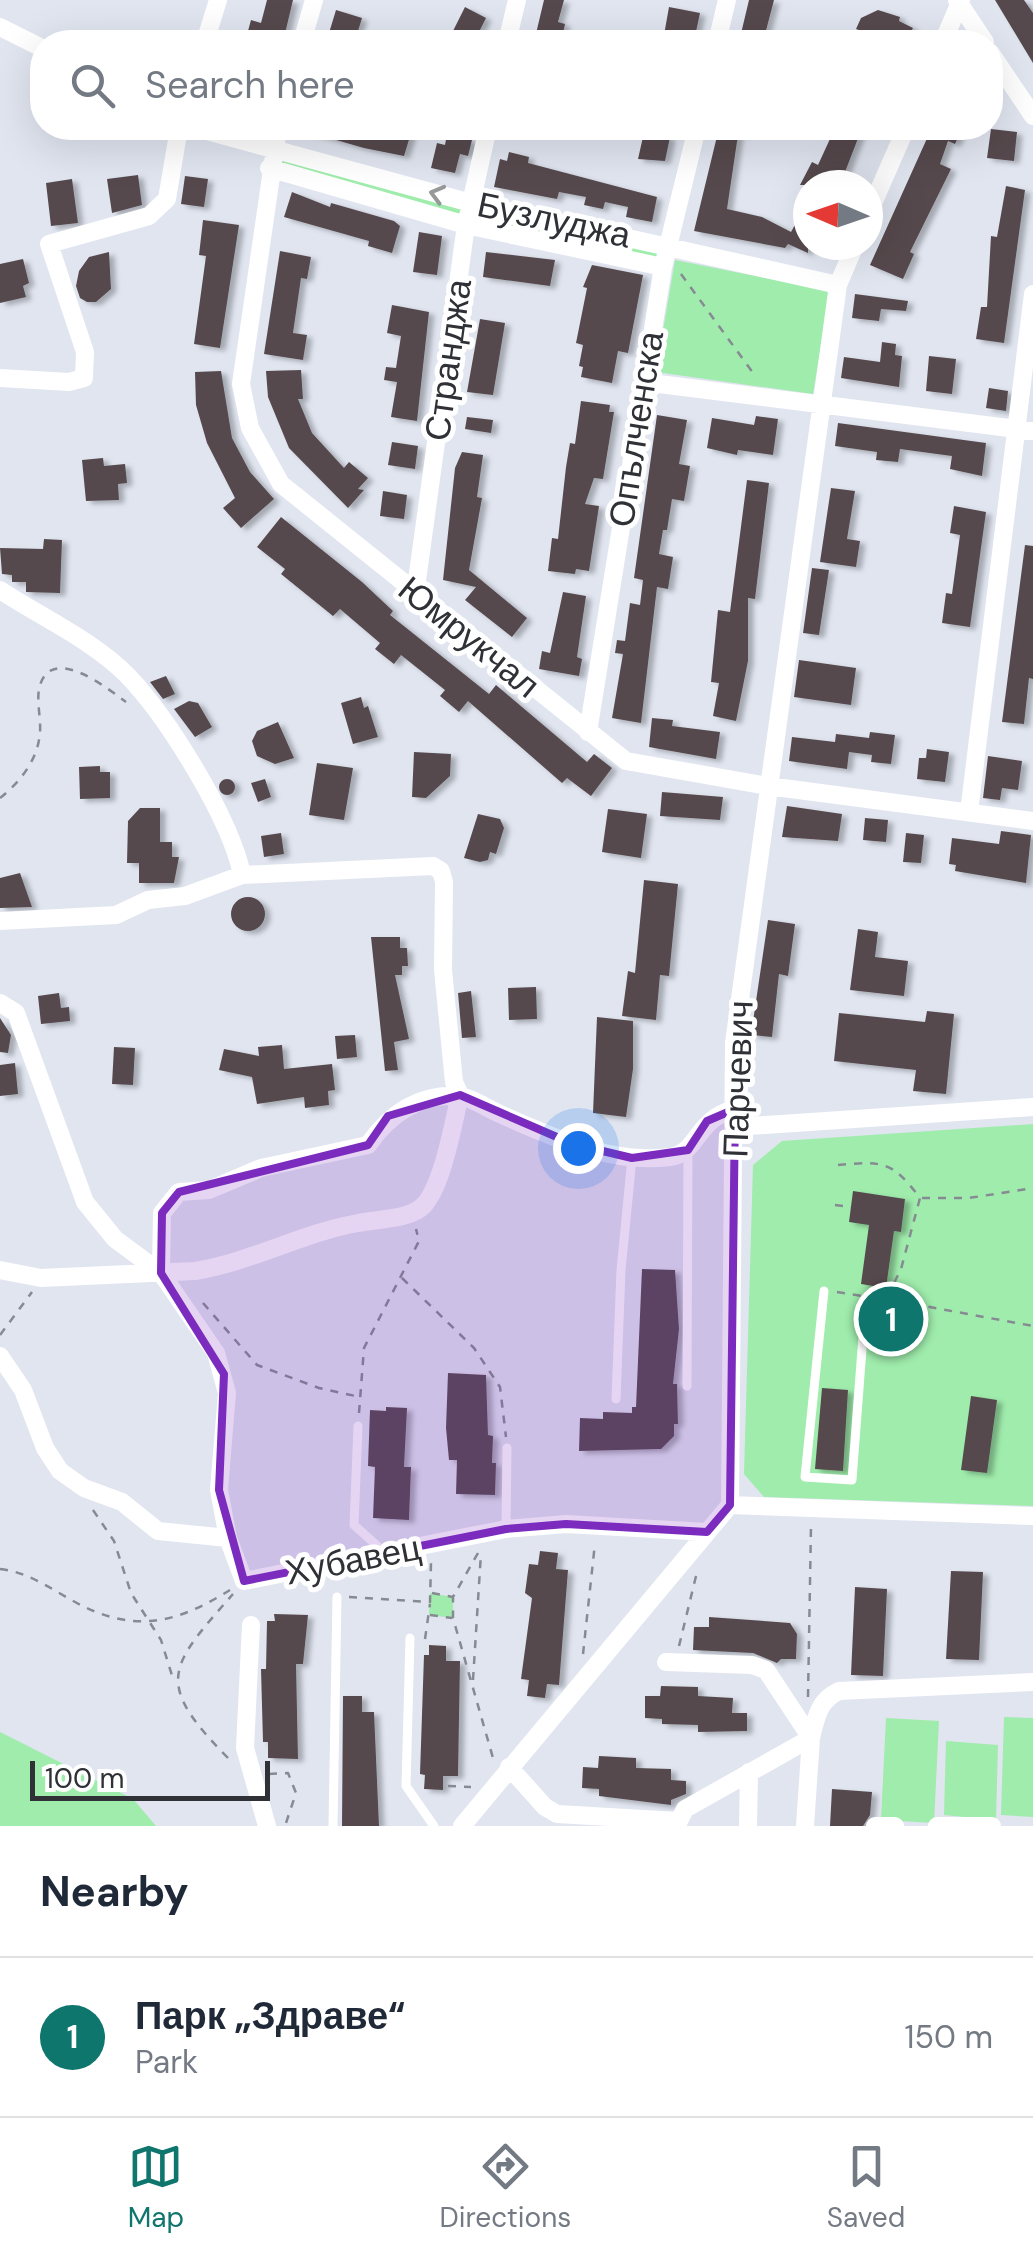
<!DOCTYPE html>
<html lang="en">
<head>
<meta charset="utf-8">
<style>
  body { margin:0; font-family:"DM Sans",sans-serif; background:#f2f2f3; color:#1f2937 }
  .compass { position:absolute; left:793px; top:170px; width:90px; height:90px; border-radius:50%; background:#fff; box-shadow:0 10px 40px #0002; rotate:272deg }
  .scale { position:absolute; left:30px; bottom:25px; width:240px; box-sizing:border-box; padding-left:10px; border:5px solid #2f3136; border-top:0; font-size:28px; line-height:35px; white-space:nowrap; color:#2f3136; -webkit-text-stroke:8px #fff; paint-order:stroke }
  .you { position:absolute; left:578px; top:1148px; width:35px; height:35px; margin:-25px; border:8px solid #fff; border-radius:50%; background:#1a73e8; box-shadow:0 0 0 15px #1a73e833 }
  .badge { display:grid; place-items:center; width:65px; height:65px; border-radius:50%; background:#0f766e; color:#fff; font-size:32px; font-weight:700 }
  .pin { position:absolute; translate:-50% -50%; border:5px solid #fff; box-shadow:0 2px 10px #0006 }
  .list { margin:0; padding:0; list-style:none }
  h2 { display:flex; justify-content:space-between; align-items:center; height:130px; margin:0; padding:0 40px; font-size:42px }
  h2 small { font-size:32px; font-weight:400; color:#747a83 }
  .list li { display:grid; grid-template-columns:65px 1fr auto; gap:30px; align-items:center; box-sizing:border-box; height:160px; padding:0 40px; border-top:2px solid #e0e1e3 }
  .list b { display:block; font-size:38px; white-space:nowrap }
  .list p { margin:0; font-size:32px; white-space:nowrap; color:#747a83 }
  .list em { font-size:32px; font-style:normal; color:#747a83 }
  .icon { flex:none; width:55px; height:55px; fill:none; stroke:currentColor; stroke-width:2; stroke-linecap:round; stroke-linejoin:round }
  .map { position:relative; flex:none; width:1033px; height:1826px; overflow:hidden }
  .search { position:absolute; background:#fff; box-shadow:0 10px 40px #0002; left:30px; right:30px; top:30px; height:110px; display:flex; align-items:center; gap:25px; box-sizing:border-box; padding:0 35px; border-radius:40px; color:#747a83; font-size:38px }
  .sheet { height:290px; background:#fff }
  nav { display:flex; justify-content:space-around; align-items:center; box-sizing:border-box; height:140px; border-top:2px solid #e0e1e3; background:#fff; font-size:28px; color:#747a83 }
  nav a { display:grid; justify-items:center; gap:5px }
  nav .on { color:#0f766e }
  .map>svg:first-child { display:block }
  .green { fill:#9fecac }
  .building { fill:#564a4e; filter:url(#shadow) }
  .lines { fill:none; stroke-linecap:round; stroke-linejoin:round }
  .path { stroke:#868a92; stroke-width:2.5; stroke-dasharray:8 8; stroke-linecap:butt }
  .lane { stroke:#fff; stroke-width:9 }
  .street { stroke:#fff; stroke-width:18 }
  .oneway { stroke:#97989a }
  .marked { fill:#7b2cbf; fill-opacity:0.2; stroke:#7b2cbf; stroke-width:8; stroke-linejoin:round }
  .labels { text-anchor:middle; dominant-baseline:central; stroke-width:10; stroke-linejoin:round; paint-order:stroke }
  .street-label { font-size:35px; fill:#2f3136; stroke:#fff }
</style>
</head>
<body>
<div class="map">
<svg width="1033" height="1826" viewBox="0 0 1033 1826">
  <defs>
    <filter id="shadow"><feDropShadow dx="5.5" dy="3" stdDeviation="2.5" flood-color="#0004"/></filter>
  </defs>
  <rect width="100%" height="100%" fill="#e0e5f0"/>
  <!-- green -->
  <path class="green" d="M272,148L669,245L663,267L269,168Z
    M675,260L830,291L813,394L656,372Z
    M1033,1124V1506L764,1497L744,1474L753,1165L782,1141Z
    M430,1593L453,1597V1618L429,1615Z
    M1004,1717L1033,1718V1817L1001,1815Z
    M886,1718L939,1721L934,1823L881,1820Z
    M0,1732L133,1799L156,1826H0Z
    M946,1741L998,1745L996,1820L944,1815Z"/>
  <!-- building -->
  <path class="building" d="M267,0H293L283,42H245L251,20L261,23Z
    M544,0H564L558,22L565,24L561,42H534Z
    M749,0H774L763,42H739Z
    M995,0H1024L1033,13V63Z
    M465,7L486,18L474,42L451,35Z
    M669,7L700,13L694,41L664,35Z
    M336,10L362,18L355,41L329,33Z
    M878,10L900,17L899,21L913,28L905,42H869L872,35L856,29L861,18Z
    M305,128H393L411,133L404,156L364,148L305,131Z
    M645,128L670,137L665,161L638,159Z
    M719,128H739L727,209L762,217L791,232L797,221L808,226V253L788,244L785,248L694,231Z
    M835,128H862L840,185H800L812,162L818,165Z
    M918,128H962L955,144L948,141L940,164L951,169L910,252L914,254L903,279L870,265L929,134Z
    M991,129L1017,132L1014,161L987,158Z
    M447,134L472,140L468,156L460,154L455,173L431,168L437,143L445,145Z
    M509,152L529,157L528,163L657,197L652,222L626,217L628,207L605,202L603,209L584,205L586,197L559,192L557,199L494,187L500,159L507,161Z
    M138,175L142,205L112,213L107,179Z
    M185,176L208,179L204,207L181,204Z
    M72,179L78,223L51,226L46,183Z
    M1006,186L1025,190L1004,343L976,339L981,307H987L991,236L997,237Z
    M292,192L330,207L331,203L394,221L400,226L392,253L368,246L369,241L284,217Z
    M203,220L239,225L220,348L194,344L206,256L199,255Z
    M419,232L442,236L437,275L413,272Z
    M280,251L311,257L307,279L301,278L293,333L307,335L303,360L264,354Z
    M109,252L111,289L96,302H87L80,298L76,286L79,271L89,257Z
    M486,252L555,260L550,286L483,277Z
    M23,259L29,283L23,286L26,297L0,303V264Z
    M592,265L643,275L628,353L618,351L612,383L581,377L583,367L579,366L583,345L576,343L587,288L583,287Z
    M855,294L908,301L906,311L881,309L879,321L852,318Z
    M392,305L429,312L417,421L391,417L397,382L384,380L386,367L396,368L401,336L387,333Z
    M480,319L505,323L493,395L467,392Z
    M882,342L896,344L895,355L902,356L899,387L841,378L844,357L880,362Z
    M929,356L956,359L952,394L926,391Z
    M301,370L303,399H298L312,433L344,468L349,462L368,478L358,489L364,490L348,508L289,448L268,397L266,371Z
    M221,371L232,438L250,472L274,499L241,528L223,508L235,498L207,443L196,405L195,372Z
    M989,388L1008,391L1006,411L986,408Z
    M581,401L610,405L609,412H614L603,479L594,478L585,504L599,506L589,571L576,569L575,574L548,571L552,538L558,539L566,467L570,443L575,444Z
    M657,415L687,420L679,464L690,466L684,501L672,499L667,530H663L659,554L673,557L668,589L657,587L641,723L612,718L623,654L615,653L617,640L625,641L630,603L640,605L643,580L634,578Z
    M756,416L778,419L773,455L738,450L737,455L707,448L712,418L754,425Z
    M467,417L493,420L491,433L465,429Z
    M838,423L986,443L982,476L950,469L952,456L900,449L898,462L876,460L877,452L835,446Z
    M392,442L418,446L415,469L388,465Z
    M462,452L483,455L477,497L482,498L469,570L527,618L512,637L465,600L476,587L443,580L455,468Z
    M103,458L104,466L125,464L127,483L118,484L119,500L86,501L82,460Z
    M747,480L769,483L755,599L748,598V661L736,721L713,716L719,683L711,682L718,610L730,612Z
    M831,488L855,491L847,539L860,541L856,567L820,562Z
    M383,491L407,495L404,519L380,516Z
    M954,506L986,512L970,627L942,623L946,593L952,594L960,535L950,533Z
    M281,517L362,582L393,611L390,615L489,694L496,685L587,762L594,754L612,768L591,796L567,778L562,783L468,701L459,712L440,696L445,690L401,655L394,664L375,649L380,643L340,609L333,616L281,574L285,569L257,547Z
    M44,539L62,540L60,593L26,592V582H12V575L2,574L0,548L43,549Z
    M1025,545L1033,546V679L1029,678L1024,724L1002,722Z
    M812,568L829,570L819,635L803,633Z
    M563,592L586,596L577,657L582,659L579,676L539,669L542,651L550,653Z
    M799,660L856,668L851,705L794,697Z
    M166,676L175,694L163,699L150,682Z
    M361,697L364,708L368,706L378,737L353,744L341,703Z
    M189,701L198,703L212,727L195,737L174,709Z
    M652,718L673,720L672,726L720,732L716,759L649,747Z
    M278,722L294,758L275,764L257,756L252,741L257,731Z
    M870,732L895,735L891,764L871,762L872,755L849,752L847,769L789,761L792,737L835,742L836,734L869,738Z
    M927,749L949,752L945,782L917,779L919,758H926Z
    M414,752L451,754L450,776L426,798L412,797Z
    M988,756L1022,761L1018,790L1002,788L1000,800L983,798Z
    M317,763L353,768L344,820L309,815Z
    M100,766V772H110V798L80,799L79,767Z
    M265,779L271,797L258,802L251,783Z
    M219 787a8 8 0 1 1 16 0a8 8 0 1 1-16 0Z
    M662,792L723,797L720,820L660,816Z
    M787,806L842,814L838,841L782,837Z
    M140,808H160V842H172V857H179L174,883H139V863H127L128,821Z
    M608,809L647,814L641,858L602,852Z
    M478,814L500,819L504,828L496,854L490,852L488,860L480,862L464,858Z
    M865,818L888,820L886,842L863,840Z
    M1001,831L1031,835L1026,883L955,871L956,865L949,864L952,838L999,844Z
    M281,833L284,854L264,857L261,836Z
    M906,833L924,835L921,863L903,862Z
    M20,873L32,907L0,908V878Z
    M644,880L678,884L669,976L660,975L656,1020L622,1016L628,971L635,973Z
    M231 914a17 17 0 1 1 34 0a17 17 0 1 1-34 0Z
    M768,920L795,924L788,976L779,974L772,1037L751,1035Z
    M858,929L878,932L875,957L908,961L904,996L850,990Z
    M371,937H400V948H407L408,966H402V975H395L409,1039L394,1042L398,1070L385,1071Z
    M536,987L537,1019L509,1020L508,988Z
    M471,991L476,1037L462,1038L458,993Z
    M59,993L61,1008L69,1007L70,1021L41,1024L38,996Z
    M927,1011L954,1014L946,1094L913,1091L916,1070L834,1061L839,1013L925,1022Z
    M597,1017L633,1021V1069L626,1117L593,1113Z
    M0,1018L11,1035L8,1053L0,1052Z
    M355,1035L357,1057L337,1059L335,1036Z
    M282,1045L284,1069L332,1064L335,1090L328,1091L329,1105L305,1108L304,1097L257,1104L252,1077L219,1070L224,1049L259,1056L258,1047Z
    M114,1047L135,1048L133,1085L112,1084Z
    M15,1063L18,1094L0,1096V1065Z
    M853,1191L905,1199L901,1232L894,1231L886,1288L861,1284L869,1225L849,1222Z
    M642,1269L675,1270L679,1329L673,1384H677L678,1424H674V1436L661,1449L579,1451L580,1418L603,1419V1412L632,1413V1407H636Z
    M448,1373L486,1375L488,1435L493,1436L492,1463H496L495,1495L456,1494L457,1460H449L446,1428Z
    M822,1388L848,1390L843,1471L815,1469Z
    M971,1396L997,1400L987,1473L961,1470Z
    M386,1407L407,1408L404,1467H411L409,1520L373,1518L375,1467L368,1466L370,1410L386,1411Z
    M540,1551L558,1553L556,1569L568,1570L559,1685L547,1684L545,1698L527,1696L529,1680L521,1679L532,1598L525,1593L529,1564L538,1565Z
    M951,1571L983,1572L979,1660L946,1659Z
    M855,1587L887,1589L883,1676L851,1675Z
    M274,1614L308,1615L303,1664H296L298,1759L268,1758V1742H263L261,1669H266L267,1621H275Z
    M709,1617L790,1623L797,1634L796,1659H781L777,1663L753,1653L693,1650L694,1627H709Z
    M429,1645L446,1646V1661H460L458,1776H443V1790L424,1789L425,1775L420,1774L424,1655H429Z
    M661,1686L698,1687V1696L733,1698L732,1713H747V1731L698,1732V1725L662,1724V1719L645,1718V1696H660Z
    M343,1696H362V1712H374L379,1826H342Z
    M599,1756L636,1758V1768L671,1769V1780L686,1781V1794L671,1800V1805L599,1796V1789L582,1788L583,1767L598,1768Z
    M832,1789L872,1792L870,1815L863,1826H830Z"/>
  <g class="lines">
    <!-- path -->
    <path class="path" d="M681,274L756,377
      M0,798C18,784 35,763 39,740C43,722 35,702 40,685C53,644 108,689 126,702
      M838,1165C884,1161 892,1161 920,1198L901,1269L891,1289
      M922,1198H969L1033,1188
      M835,1205L851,1207
      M402,1278L474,1348L500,1387L506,1437
      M837,1292L869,1297
      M897,1301L1033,1326
      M203,1303L257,1365L319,1388L360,1397
      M0,1335L32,1292
      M359,1413L364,1348L419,1241L416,1229
      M93,1510L114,1541L131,1593L161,1640L174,1682
      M478,1553L453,1597V1618L493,1758
      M0,1569C37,1573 65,1601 99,1613C149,1632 188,1616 230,1590
      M432,1593L453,1597
      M349,1597L430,1602L431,1562
      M430,1615L452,1618
      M425,1639L430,1604
      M679,1646L697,1572
      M583,1654L595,1543
      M473,1680L481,1553
      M808,1697L811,1525
      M228,1758C153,1682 169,1667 233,1594
      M269,1774L288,1773L296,1793L285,1826
      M448,1786L471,1787"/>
    <!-- lane -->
    <path class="lane" d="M824,1291L805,1477L852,1480L864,1323L882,1298
      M687,1386L688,1150
      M616,1399L621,1270L632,1158
      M358,1426L354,1525L383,1551
      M506,1529L507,1448
      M410,1638L406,1786L434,1826
      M333,1826L337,1597"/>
    <!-- street -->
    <path class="street" d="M957,0L985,42
      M0,27L42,48
      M205,42L218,0
      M302,42L314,0
      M507,42L517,0
      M717,42L727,0
      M943,42L961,0
      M990,52L1033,116
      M196,128L471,203L838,285
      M278,128L241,384L250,428L281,484L626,761L768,786L1033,821
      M269,168L466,225L663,267
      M868,215L906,128
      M0,378L69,382L84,378L85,352L49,244L149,216L167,199L179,128
      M643,382L1033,431
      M0,590C41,617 94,641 128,676C168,718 231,819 242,875
      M415,595L466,225L488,128
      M588,732L663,267L697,128
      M969,812L1033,294
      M0,921L116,915L148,900L185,896L242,875L433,866L441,871L444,882L443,970L454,1082L460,1095
      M0,1003L16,1013L85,1202L115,1239L161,1273L216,1353L227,1393L219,1490L228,1538
      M735,1127L1033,1107
      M0,1270L41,1278L195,1271C251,1262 302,1233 358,1223C377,1219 410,1220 424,1205C443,1184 453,1124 460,1095
      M161,1273L162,1213L179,1192L209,1190L261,1168L368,1145C389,1115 418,1094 458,1096C469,1096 488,1109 500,1114C552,1137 611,1165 670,1157C699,1153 695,1119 735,1109
      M0,1356L23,1390L45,1448L60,1471L84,1488L122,1502L158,1531L228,1538L244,1581L506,1529L566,1524L707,1532
      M730,1505L1033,1516
      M251,1625L245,1748L267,1826
      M666,1662L752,1665L766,1670L811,1738L805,1826
      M509,1767L545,1807L557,1814L679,1821L685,1809L811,1738C816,1717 819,1700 839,1691L1033,1682
      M462,1826L730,1505L734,1043L838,285L855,245
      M748,1826L749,1772
      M875,1826H895
      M937,1826H992"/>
  </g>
  <!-- one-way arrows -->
  <defs><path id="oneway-chevron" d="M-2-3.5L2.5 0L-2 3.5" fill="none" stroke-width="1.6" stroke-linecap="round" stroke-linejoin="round" transform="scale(2.5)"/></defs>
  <use class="oneway" href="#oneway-chevron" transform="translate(437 194) rotate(-165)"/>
  <!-- marked area -->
  <path class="marked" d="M460,1095L573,1144L632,1158L688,1150L707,1121L735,1109L730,1505L707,1532L566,1524L506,1529L244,1581L219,1490L224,1374L161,1273L162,1213L179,1192L368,1145L388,1116Z"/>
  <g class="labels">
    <!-- street labels -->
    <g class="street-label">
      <text transform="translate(554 220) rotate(12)">Бузлуджа</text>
      <text transform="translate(448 360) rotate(-82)">Странджа</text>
      <text transform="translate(636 429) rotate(-81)">Опълченска</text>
      <text transform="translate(469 637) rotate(39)">Юмрукчал</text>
      <text transform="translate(738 1079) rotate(-88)">Парчевич</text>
      <text transform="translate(353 1560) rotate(-11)">Хубавец</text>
    </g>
  </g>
</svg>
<svg class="compass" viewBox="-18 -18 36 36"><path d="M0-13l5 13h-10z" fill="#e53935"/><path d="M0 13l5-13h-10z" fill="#747a83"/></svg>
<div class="scale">100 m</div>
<div class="you"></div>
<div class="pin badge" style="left:891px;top:1319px">1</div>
<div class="search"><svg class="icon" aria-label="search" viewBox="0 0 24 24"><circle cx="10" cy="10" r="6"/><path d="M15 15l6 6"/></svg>Search here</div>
</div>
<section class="sheet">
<h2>Nearby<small></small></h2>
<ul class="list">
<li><span class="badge">1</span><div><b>Парк „Здраве“</b><p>Park</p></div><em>150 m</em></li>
</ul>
</section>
<nav>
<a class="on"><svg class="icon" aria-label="map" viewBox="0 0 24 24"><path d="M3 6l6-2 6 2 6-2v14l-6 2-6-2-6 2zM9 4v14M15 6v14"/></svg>Map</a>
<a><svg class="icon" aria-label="directions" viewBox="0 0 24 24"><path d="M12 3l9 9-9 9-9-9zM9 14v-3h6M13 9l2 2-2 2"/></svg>Directions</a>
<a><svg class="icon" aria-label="saved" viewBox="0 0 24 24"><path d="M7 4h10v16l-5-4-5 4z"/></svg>Saved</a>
</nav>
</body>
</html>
